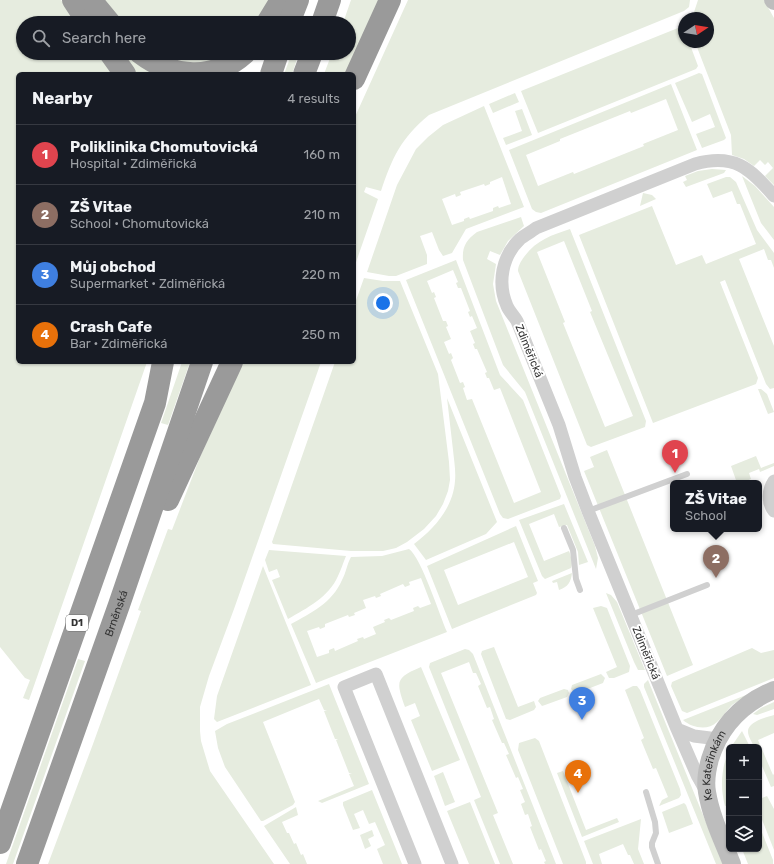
<!DOCTYPE html>
<html lang="en">
<head>
<meta charset="utf-8">
<style>
  body { margin:0; font-family:Rubik,sans-serif; background:#20242c; color:#f1f3f6 }
  .controls { position:absolute; right:12px; bottom:12px; display:grid; overflow:hidden; border-radius:6px; box-shadow:0 1px 3px #0004 }
  .controls button { width:36px; height:36px; display:grid; place-items:center; padding:0; border:0; border-bottom:1px solid #363941; background:#171b24; color:#f1f3f6; font:20px sans-serif }
  .compass { position:absolute; left:678px; top:12px; width:36px; height:36px; border-radius:50%; background:#171b24; box-shadow:0 1px 3px #0004; rotate:78deg }
  .you { position:absolute; left:383px; top:303px; width:14px; height:14px; margin:-10px; border:3px solid #fff; border-radius:50%; background:#1a73e8; box-shadow:0 0 0 6px #1a73e833 }
  .badge { display:grid; place-items:center; width:26px; height:26px; border-radius:50%; background:#ea580c; color:#fff; font-size:13px; font-weight:700 }
  .pin { position:absolute; translate:-50% -33px; filter:drop-shadow(0 1px 2px #0008) }
  .pin::after { content:''; position:absolute; top:21px; width:14px; height:12px; background:inherit; clip-path:polygon(0 0,100% 0,50% 100%) }
  .popup { position:absolute; left:670px; top:480px; width:92px; height:52px; box-sizing:border-box; display:grid; place-content:center; border-radius:6px; background:#171b24; filter:drop-shadow(0 1px 3px #0005); font-size:13px; white-space:nowrap; color:#9ea1a6 }
  .popup b { font-size:15px; color:#f1f3f6 }
  .popup::after { content:''; position:absolute; left:50%; top:100%; margin-left:-8px; border:8px solid transparent; border-top-color:#171b24 }
  .list { margin:0; padding:0; list-style:none }
  h2 { display:flex; justify-content:space-between; align-items:center; height:52px; margin:0; padding:0 16px; font-size:17px }
  h2 small { font-size:13px; font-weight:400; color:#9ea1a6 }
  .list li { display:grid; grid-template-columns:26px 1fr auto; gap:12px; align-items:center; box-sizing:border-box; height:60px; padding:0 16px; border-top:1px solid #363941 }
  .list b { display:block; font-size:15px; white-space:nowrap }
  .list p { margin:0; font-size:13px; white-space:nowrap; color:#9ea1a6 }
  .list em { font-size:13px; font-style:normal; color:#9ea1a6 }
  .icon { flex:none; width:22px; height:22px; fill:none; stroke:currentColor; stroke-width:2; stroke-linecap:round; stroke-linejoin:round }
  .map { position:relative; flex:none; width:774px; height:864px; overflow:hidden }
  .search { position:absolute; background:#171b24; box-shadow:0 1px 3px #0004; left:16px; top:16px; width:340px; height:44px; display:flex; align-items:center; gap:10px; box-sizing:border-box; padding:0 14px; border-radius:22px; color:#9ea1a6; font-size:15px }
  .panel { position:absolute; background:#171b24; box-shadow:0 1px 3px #0004; left:16px; top:72px; width:340px; height:292px; border-radius:6px }
  .map>svg:first-child { display:block }
  .green { fill:#e6ecdf; fill-rule:evenodd }
  .lines { fill:none; stroke-linecap:round; stroke-linejoin:round }
  .lane { stroke:#d0d0d0; stroke-width:6 }
  .street { stroke:#d0d0d0; stroke-width:13 }
  .secondary { stroke:#bdbdbd; stroke-width:18 }
  .highway { stroke:#9a9a9a; stroke-width:22 }
  .labels { text-anchor:middle; dominant-baseline:central; stroke-width:4; stroke-linejoin:round; paint-order:stroke }
  .shield { fill:#fff; stroke:#707070; stroke-width:1 }
  .shield-label { font-size:10px; font-weight:bold; fill:#333 }
  .street-label { font-size:11px; fill:#333; stroke:#fff }
</style>
</head>
<body>
<div class="map">
<svg width="774" height="864" viewBox="0 0 774 864">
  <rect width="100%" height="100%" fill="#fff"/>
  <!-- green -->
  <path class="green" d="M0,0H61L79,23H23V53H101L116,74H18V362H147L29,700L23,698L30,680L25,678L0,647Z
    M101,0H272L259,23H120Z
    M351,0H383L350,74H324L332,53H349V23H343Z
    M408,0H690L689,7L684,11L429,115C401,138 392,158 381,191L366,187L364,192L378,199L354,268V119Z
    M698,0H764L774,18V185L765,176L773,168L768,162L765,165L760,160L754,166L744,159L732,155L731,135L695,42H708V18H692Z
    M678,28L684,31V42H689L698,66L696,69L538,133L521,91Z
    M119,53H127L144,68L154,74H134Z
    M153,53H234L219,63H183Z
    M292,53H299L292,74H284Z
    M699,73L702,74L726,138L724,140L702,148L696,134L715,127L710,114L692,122L675,83Z
    M671,84L697,150L541,213L536,212L532,209L509,150ZM666,99L678,130L643,144L644,146L574,174L573,172L538,186L526,155L560,141V139L630,111L631,113Z
    M515,93L519,102L493,113L489,104Z
    M484,106L524,207L466,229L452,253L443,256L439,250L432,232L420,236L427,255V264L396,276H389L367,272L397,185L416,149L428,137L443,125ZM502,177L511,204L499,208L498,206L493,208V211L470,219L469,217L464,219V221L452,225L442,199L455,194L456,197L461,195L460,192L484,184L485,186L490,184V182Z
    M522,109L532,135L506,145L503,138L522,131L515,111Z
    M712,169L726,170L724,173L686,187L683,182L687,180L685,176L698,171Z
    M742,176L755,186L774,207V240L761,223Z
    M726,177H730L736,182L757,230L774,253V268L771,260H768L764,249L739,259L774,346V388L770,389L766,384L725,280L720,282L758,378L756,384L653,423L579,235L652,206L676,265L702,255L706,264L756,244L740,204H737L732,191L713,198L707,184Z
    M643,193L652,195L656,199L640,206Z
    M521,217L524,226L508,241L500,255L490,251L487,259L496,264L493,284L496,301L595,546L598,558L596,569L525,392L503,365L463,260C462,247 466,240 477,232Z
    M570,229L646,421L645,427L591,447L587,445L518,271C518,266 521,261 524,257C536,240 552,235 570,229ZM564,241L592,311L590,312L633,416L605,427L563,323L565,322L537,252Z
    M456,260L500,375L523,400L561,496L560,499L508,519L503,518L500,514L406,280ZM453,270L458,282L456,283L458,288H461L470,311L468,312L470,317L472,316L477,328L470,331L475,343L473,344L475,349H477L487,372L485,373L487,378H489L494,390L500,388L541,492L514,503L472,399L467,400L463,388L465,387L463,382L460,383L451,360L453,358L451,353L449,354L444,342L451,339L446,327L448,326L446,321H443L434,298L436,297L434,292L432,293L427,281Z
    M364,278L383,281H400L438,374L449,462L450,480L448,491L443,504L436,516L424,529L407,542L396,548L383,551H351L273,544L272,542L335,362H354V306Z
    M182,362H190L168,425L161,423Z
    M243,362H321L234,609L209,676L200,707V731L201,741L210,771L274,864H48L93,744L141,611L138,610L168,529L172,530L200,457Z
    M758,389H761L767,394L774,412L768,414Z
    M447,398L497,522L486,534L426,560L414,544C434,529 453,508 455,481C456,471 454,460 453,450C451,433 449,415 447,398Z
    M607,450L693,665L667,676L584,471L594,467L590,457Z
    M756,456L761,468L774,463V466L760,472L759,469L749,473L751,479L741,483H737L731,466Z
    M564,504L588,562L579,565L578,552L567,525L559,527L554,514L529,524L544,561L569,551C571,556 573,563 571,568L545,579L542,576L519,520Z
    M516,526L538,581L533,583L537,593L536,595L452,629L427,566ZM514,542L528,577L458,605L444,570Z
    M409,549C421,557 440,616 447,632L316,683L291,624C311,613 332,603 342,580C346,573 347,564 351,557L382,556ZM421,578L431,604L420,608L418,606L413,608L414,611L391,620L389,618L384,620L385,622L373,627L376,634L364,639L363,637L357,639L358,641L335,651L334,648L329,650V653L317,657L307,631L319,627L320,629L325,627V624L348,615L349,617L355,615L354,613L366,608L363,600L375,596L376,598L381,596L380,594L403,584L405,587L410,585L409,582Z
    M269,550L346,556C343,563 341,570 338,576C329,597 307,608 288,619L272,580L280,577L277,569L269,572L265,560Z
    M263,566L311,685L217,722L214,719L217,696Z
    M572,573C571,582 568,587 559,590L557,582L553,583L552,581Z
    M606,593L611,595L617,602L645,670H638L634,662Z
    M601,606L607,608L630,666L629,672L614,678H609L606,672L617,667L593,608Z
    M494,647L518,707L534,701L536,707L534,710L510,720L506,719L481,654L482,651Z
    M752,648L761,653L774,650V678L687,713L682,711L671,686L672,682Z
    M465,649L469,650L473,654L556,864H545L544,862L546,861L541,849L539,850L530,827L532,826L528,814L525,815L521,804L525,802L520,790L523,789L518,777L516,778L506,755L509,754L504,743H502L492,720L494,719L490,707L487,708L478,686L481,684L476,673H473L469,662L441,673L498,813L493,815L513,864H500L474,800L481,797L429,667L430,663Z
    M78,659L85,661L13,864H6Z
    M421,667L460,760L432,771L411,720L420,716L415,703L405,707C396,681 395,678 421,667Z
    M601,674L605,678L603,683L577,693L573,691L571,689L572,685Z
    M648,680L723,864H716L644,687V684Z
    M329,684L369,784L322,803L318,801L354,786L349,774L352,773H349L336,740L338,739H335L324,711L327,710H324L319,699L263,722L295,802L293,805L263,821H261L225,767L218,748L215,731L227,724Z
    M633,686H637L640,690L680,789L681,795L679,798L659,806L662,800L668,797L656,768L653,769L641,740L644,738L625,690Z
    M564,689L568,690L569,693L567,697L545,705L542,706L538,701L540,698Z
    M751,693C745,697 738,701 732,705C727,710 723,717 717,722C708,731 692,728 683,720Z
    M774,702V709L757,715L753,714L761,708Z
    M774,715V733L758,740L773,775L774,774V786L771,787L759,759V747H754C752,742 748,736 748,732C747,722 767,717 774,715Z
    M742,731L750,747H731Z
    M535,738L539,741L586,862V864H563L518,750L519,743Z
    M729,751V805L725,806C720,788 721,768 729,751Z
    M563,771L586,830L617,818L619,822L582,837L557,773Z
    M443,772L455,802L445,806L434,776Z
    M372,790L402,864H383L377,849L385,845L375,822L369,824L363,810L354,814L360,828L353,830L343,805V802Z
    M767,796L774,809V850L759,812V799Z
    M470,802L495,864H469L447,811Z
    M684,803L686,805L693,824L669,833L662,812Z
    M296,807L298,815L282,822L287,833H289L294,844L296,843L301,855L303,854L307,864H290L264,826Z
    M641,819L638,849L644,864H634L630,855H628L623,844L599,854L602,864H593L584,841Z
    M759,825L773,860V864H748L742,849H759Z
    M372,830L374,836L368,839L371,846L365,849L360,835Z"/>
  <g class="lines">
    <!-- lane -->
    <path class="lane" d="M588,511L687,474
      M564,528L573,550L576,579L580,590
      M631,615L707,585
      M646,792L655,822L656,833L652,843V847L658,864"/>
    <!-- street -->
    <path class="street" d="M774,481C768,490 767,502 774,511
      M677,729L694,736L718,739
      M706,791L697,775L677,729L588,511L575,477L559,425L517,321C514,316 509,311 507,306C497,283 502,256 520,239C525,235 531,232 536,228L695,164C734,153 750,168 774,196
      M415,864L344,687L376,674L452,864"/>
    <!-- secondary -->
    <g class="secondary">
      <path d="M773,0L774,1"/>
      <path id="s1" d="M732,864C723,841 711,817 707,792C705,781 707,770 710,759C720,726 743,703 774,690"/>
    </g>
    <!-- highway -->
    <g class="highway">
      <path d="M73,0L88,23"/>
      <path d="M91,0L110,23"/>
      <path d="M267,23L281,0"/>
      <path d="M289,23L298,0"/>
      <path d="M322,23L330,0"/>
      <path d="M110,53L125,74"/>
      <path d="M140,53C173,78 213,82 245,53"/>
      <path d="M271,74L278,53"/>
      <path d="M304,74L312,53"/>
      <path d="M354,79L390,0"/>
      <path d="M168,500L232,362"/>
      <path d="M0,843L155,403L163,362"/>
      <path id="s2" d="M27,864L119,605L202,362"/>
    </g>
  </g>
  <g class="labels">
    <!-- shield labels -->
    <rect class="shield" x="66" y="615" width="22" height="16" rx="3"/>
    <g class="shield-label">
      <text x="77" y="623">D1</text>
    </g>
    <!-- street labels -->
    <g class="street-label">
      <text transform="translate(529 351) rotate(68)">Zdiměřická</text>
      <text stroke="none"><textPath href="#s2" startOffset="266">Brněnská</textPath></text>
      <text transform="translate(646 653) rotate(68)">Zdiměřická</text>
      <text stroke="none"><textPath href="#s1" startOffset="104">Ke Kateřinkám</textPath></text>
    </g>
  </g>
</svg>
<div class="controls">
<button>+</button>
<button>−</button>
<button><svg class="icon" aria-label="layers" viewBox="0 0 24 24"><path d="M12 4l9 5-9 5-9-5zM3 14l9 5 9-5"/></svg></button>
</div>
<svg class="compass" viewBox="-18 -18 36 36"><path d="M0-13l5 13h-10z" fill="#e53935"/><path d="M0 13l5-13h-10z" fill="#9ea1a6"/></svg>
<div class="you"></div>
<div class="pin badge" style="left:675px;top:473px;background:#e0444e">1</div>
<div class="pin badge" style="left:716px;top:578px;background:#8d6e63">2</div>
<div class="popup"><b>ZŠ Vitae</b>School</div>
<div class="pin badge" style="left:582px;top:720px;background:#3f7fe0">3</div>
<div class="pin badge" style="left:578px;top:793px;background:#e8710a">4</div>
<div class="search"><svg class="icon" aria-label="search" viewBox="0 0 24 24"><circle cx="10" cy="10" r="6"/><path d="M15 15l6 6"/></svg>Search here</div>
<section class="panel">
<h2>Nearby<small>4 results</small></h2>
<ul class="list">
<li><span class="badge" style="background:#e0444e">1</span><div><b>Poliklinika Chomutovická</b><p>Hospital · Zdiměřická</p></div><em>160 m</em></li>
<li><span class="badge" style="background:#8d6e63">2</span><div><b>ZŠ Vitae</b><p>School · Chomutovická</p></div><em>210 m</em></li>
<li><span class="badge" style="background:#3f7fe0">3</span><div><b>Můj obchod</b><p>Supermarket · Zdiměřická</p></div><em>220 m</em></li>
<li><span class="badge" style="background:#e8710a">4</span><div><b>Crash Cafe</b><p>Bar · Zdiměřická</p></div><em>250 m</em></li>
</ul>
</section>
</div>
</body>
</html>
